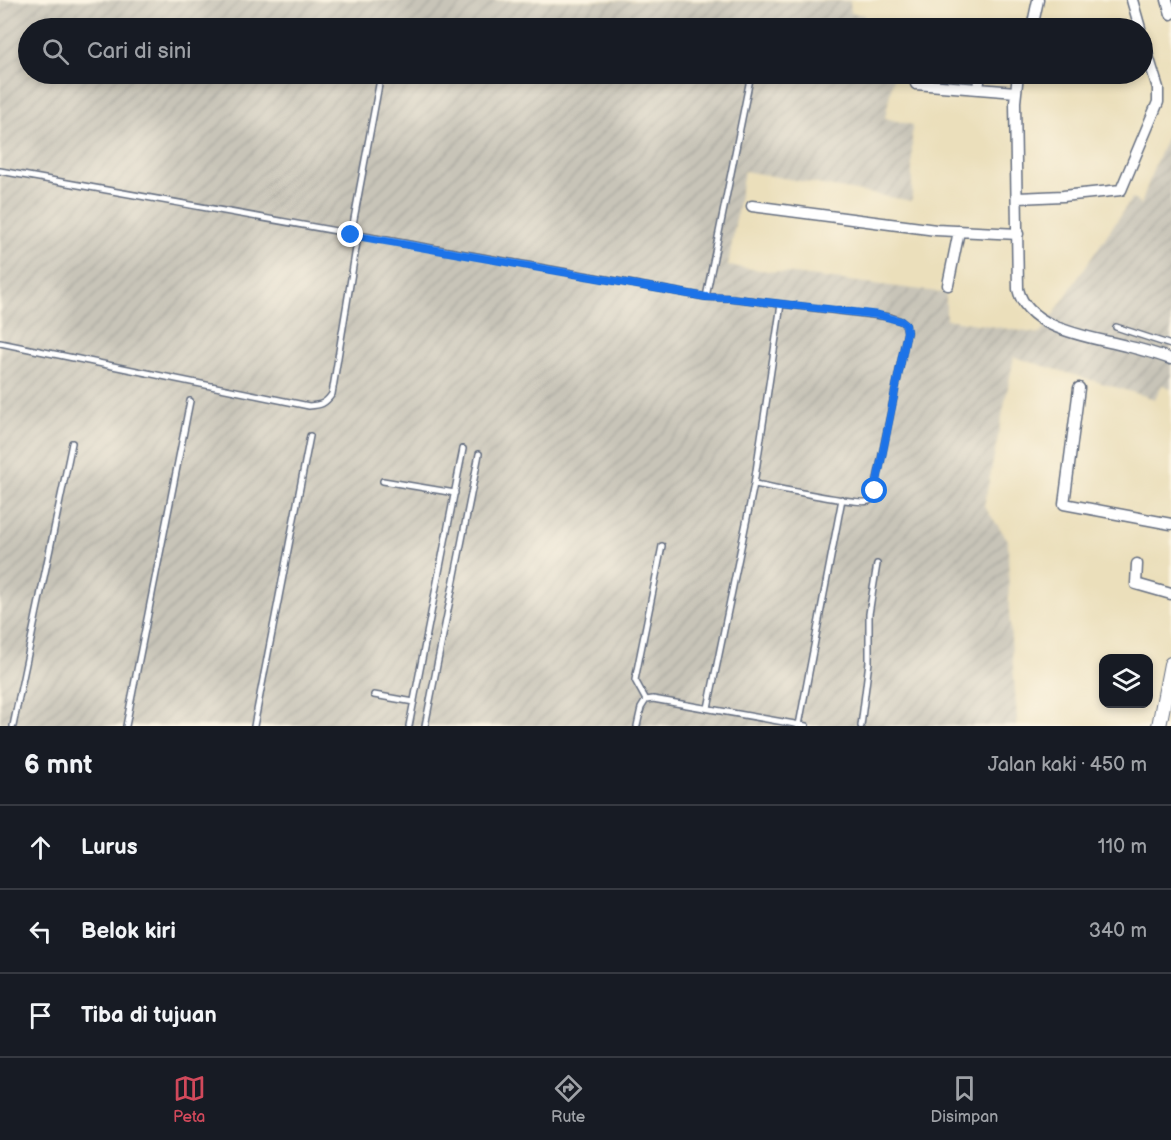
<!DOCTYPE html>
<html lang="id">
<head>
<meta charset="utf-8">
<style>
  body { margin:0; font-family:"Balsamiq Sans",sans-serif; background:#20242c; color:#f1f3f6 }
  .controls { position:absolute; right:18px; bottom:18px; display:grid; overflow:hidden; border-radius:12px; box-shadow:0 3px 9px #0003 }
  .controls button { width:54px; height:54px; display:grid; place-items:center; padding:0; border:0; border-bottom:2px solid #363941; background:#171b24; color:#f1f3f6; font:30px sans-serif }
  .stop { position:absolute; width:18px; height:18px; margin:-14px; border:4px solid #1a73e8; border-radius:50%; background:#fff }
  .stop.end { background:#1a73e8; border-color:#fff; box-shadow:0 2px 6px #0008 }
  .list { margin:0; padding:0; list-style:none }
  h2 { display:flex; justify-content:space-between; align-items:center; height:78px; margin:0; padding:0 24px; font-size:26px }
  h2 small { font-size:20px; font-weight:400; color:#9ea1a6 }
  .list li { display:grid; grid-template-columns:39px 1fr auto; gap:18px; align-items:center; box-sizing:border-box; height:84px; padding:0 24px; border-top:2px solid #363941 }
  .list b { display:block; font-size:22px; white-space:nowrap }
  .list em { font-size:20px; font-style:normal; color:#9ea1a6 }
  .icon { flex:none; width:33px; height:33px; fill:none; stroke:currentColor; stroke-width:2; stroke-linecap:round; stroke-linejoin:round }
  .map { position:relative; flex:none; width:1171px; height:726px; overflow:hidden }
  .search { position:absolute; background:#171b24; box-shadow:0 3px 9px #0003; left:18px; right:18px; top:18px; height:66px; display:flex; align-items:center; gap:15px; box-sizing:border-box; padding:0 21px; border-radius:33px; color:#9ea1a6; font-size:22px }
  .sheet { height:330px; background:#171b24 }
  nav { display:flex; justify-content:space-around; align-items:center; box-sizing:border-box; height:84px; border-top:2px solid #363941; background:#171b24; font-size:16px; color:#9ea1a6 }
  nav a { display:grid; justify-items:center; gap:3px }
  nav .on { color:#d1495b }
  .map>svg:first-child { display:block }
  .industrial { fill:url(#industrial-furrows) }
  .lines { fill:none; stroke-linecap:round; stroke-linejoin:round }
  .service-casing { stroke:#646d7f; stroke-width:8 }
  .minor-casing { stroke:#646d7f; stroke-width:13 }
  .tertiary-casing { stroke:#646d7f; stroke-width:16 }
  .service { stroke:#fff; stroke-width:5 }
  .minor { stroke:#fff; stroke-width:10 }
  .tertiary { stroke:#fff; stroke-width:14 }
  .route { stroke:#1a73e8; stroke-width:8 }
</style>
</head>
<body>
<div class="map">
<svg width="1171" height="726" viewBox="0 0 1171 726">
  <defs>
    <pattern id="industrial-furrows" width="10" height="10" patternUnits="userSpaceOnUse" patternTransform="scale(1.5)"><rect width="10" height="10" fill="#c8c4b8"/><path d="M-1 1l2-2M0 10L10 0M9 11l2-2" fill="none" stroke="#aba9a1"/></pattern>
  </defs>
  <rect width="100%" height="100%" fill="#fcf5e5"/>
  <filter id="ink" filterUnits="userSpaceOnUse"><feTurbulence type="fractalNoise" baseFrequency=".0167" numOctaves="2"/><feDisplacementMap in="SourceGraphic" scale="12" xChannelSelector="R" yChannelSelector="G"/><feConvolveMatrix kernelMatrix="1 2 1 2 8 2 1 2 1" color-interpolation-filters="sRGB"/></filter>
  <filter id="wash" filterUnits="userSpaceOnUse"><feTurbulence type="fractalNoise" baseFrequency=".008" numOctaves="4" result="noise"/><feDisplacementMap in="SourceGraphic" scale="24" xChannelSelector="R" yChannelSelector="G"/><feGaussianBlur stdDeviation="1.35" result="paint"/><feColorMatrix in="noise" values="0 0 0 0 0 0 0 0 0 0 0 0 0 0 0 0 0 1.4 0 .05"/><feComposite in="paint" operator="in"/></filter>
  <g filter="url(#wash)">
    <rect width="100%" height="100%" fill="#ebdfbb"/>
    <!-- industrial -->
    <path class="industrial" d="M0,0L850,1L851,13L864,15V28H28V74H894L885,118L912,125V201L744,171L728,266L946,293V319L1040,334L1132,198L1141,205L1155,164L1171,128V388L1162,385L1155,399L1014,357L984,506L1008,540L1009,612L1017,718L1016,726H0Z"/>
  </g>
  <g filter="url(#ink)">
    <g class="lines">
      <defs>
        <path id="service" d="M0,171L706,297L751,74
          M351,235L381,74
          M706,297L730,298L781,304L754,484L708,708
          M1116,327L1171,345
          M0,343L309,406C321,405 325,404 332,394L358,236
          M383,481L455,493
          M754,484C768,486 862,506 869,501C874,498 875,490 876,485L907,332L906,325L901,321L890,317L781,304
          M374,695L414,702
          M646,700L635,680L662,546
          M799,725L842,499
          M13,726L72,443
          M126,726L190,401
          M254,726L310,436
          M409,726L463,449
          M425,726L479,454
          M637,726L641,708L646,700L653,699L806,726
          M861,726L869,662V614L877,564"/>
        <path id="minor" d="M1132,0L1140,28
          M1167,0L1171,14
          M1032,28L1038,0
          M1018,74L1015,102L1018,289C1027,330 1092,337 1126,346C1141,349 1156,354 1171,359
          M916,84L1016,92
          M978,89L980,74
          M1018,198L1063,196L1121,190L1158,102V88L1142,37
          M752,206L936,230L1018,234
          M948,285L959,231
          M1079,388L1064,504L1171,524
          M1137,564L1136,584L1171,594"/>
        <path id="tertiary" d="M1159,726L1171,664"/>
      </defs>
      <!-- service casing -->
      <use href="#service" class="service-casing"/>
      <!-- minor casing -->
      <use href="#minor" class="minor-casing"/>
      <!-- tertiary casing -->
      <use href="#tertiary" class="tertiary-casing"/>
      <!-- service -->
      <use href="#service" class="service"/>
      <!-- minor -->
      <use href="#minor" class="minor"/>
      <!-- tertiary -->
      <use href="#tertiary" class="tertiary"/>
    </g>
  </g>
  <g class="lines" filter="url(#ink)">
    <!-- route -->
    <path class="route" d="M351,235L706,297L730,298L879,315L901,321L906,325L907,332L875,491"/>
  </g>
</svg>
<div class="controls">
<button><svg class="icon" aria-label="layers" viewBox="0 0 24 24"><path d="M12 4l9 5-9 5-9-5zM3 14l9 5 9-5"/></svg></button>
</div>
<div class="stop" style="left:875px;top:491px"></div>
<div class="stop end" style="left:351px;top:235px"></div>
<div class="search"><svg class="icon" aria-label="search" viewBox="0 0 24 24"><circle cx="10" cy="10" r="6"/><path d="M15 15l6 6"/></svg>Cari di sini</div>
</div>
<section class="sheet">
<h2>6 mnt<small>Jalan kaki · 450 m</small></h2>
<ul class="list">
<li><svg class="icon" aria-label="ahead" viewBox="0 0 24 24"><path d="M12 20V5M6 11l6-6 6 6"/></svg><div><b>Lurus</b></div><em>110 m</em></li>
<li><svg class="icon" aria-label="left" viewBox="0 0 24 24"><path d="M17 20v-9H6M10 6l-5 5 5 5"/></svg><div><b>Belok kiri</b></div><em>340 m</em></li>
<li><svg class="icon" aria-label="arrive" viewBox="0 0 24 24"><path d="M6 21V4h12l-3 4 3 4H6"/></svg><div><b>Tiba di tujuan</b></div></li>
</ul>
</section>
<nav>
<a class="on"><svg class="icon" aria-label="map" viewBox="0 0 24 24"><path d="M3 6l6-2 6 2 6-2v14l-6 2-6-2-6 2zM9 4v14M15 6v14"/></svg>Peta</a>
<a><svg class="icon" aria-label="directions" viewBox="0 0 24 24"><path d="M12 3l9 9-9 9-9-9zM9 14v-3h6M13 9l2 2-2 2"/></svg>Rute</a>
<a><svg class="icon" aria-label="saved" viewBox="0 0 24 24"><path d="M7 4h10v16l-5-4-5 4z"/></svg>Disimpan</a>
</nav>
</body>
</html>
